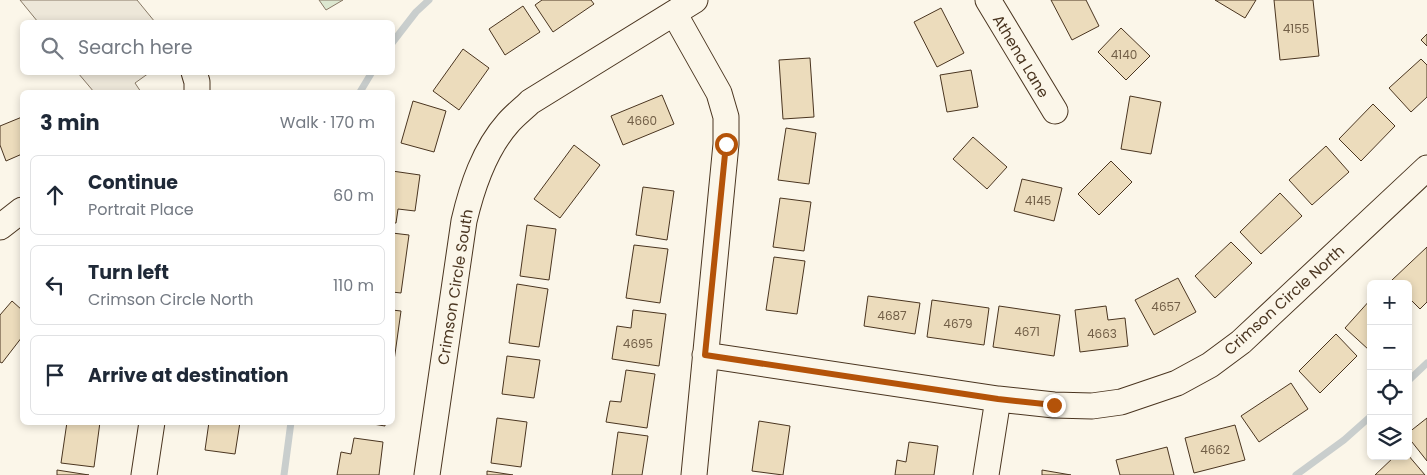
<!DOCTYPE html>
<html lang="en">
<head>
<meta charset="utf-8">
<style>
  body { margin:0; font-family:Poppins,sans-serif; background:#f2f2f3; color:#1f2937 }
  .controls { position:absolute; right:15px; bottom:15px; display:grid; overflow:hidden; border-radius:8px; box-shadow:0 2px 8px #0003 }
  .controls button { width:45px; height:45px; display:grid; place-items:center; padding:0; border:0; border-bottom:1px solid #e0e1e3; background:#fff; color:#1f2937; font:25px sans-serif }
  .stop { position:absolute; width:15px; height:15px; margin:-11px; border:4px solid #b45309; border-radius:50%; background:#fff }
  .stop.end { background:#b45309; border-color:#fff; box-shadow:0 1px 5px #0008 }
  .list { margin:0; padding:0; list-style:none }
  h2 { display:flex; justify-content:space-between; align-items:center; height:65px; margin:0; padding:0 20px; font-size:21px }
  h2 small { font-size:16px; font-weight:400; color:#747a83 }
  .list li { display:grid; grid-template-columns:32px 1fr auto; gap:15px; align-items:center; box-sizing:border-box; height:80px; margin:0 10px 10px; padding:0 10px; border:1px solid #e0e1e3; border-radius:8px }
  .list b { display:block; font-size:19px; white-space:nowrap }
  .list p { margin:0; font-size:16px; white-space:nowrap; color:#747a83 }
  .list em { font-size:16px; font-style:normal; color:#747a83 }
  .icon { flex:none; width:28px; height:28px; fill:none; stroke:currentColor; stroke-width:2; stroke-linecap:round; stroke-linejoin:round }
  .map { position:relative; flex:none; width:1427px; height:475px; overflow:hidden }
  .search { position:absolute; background:#fff; box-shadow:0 2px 8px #0003; left:20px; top:20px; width:375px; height:55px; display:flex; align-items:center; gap:12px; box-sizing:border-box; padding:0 18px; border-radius:8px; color:#747a83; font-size:19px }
  .panel { position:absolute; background:#fff; box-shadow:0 2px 8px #0003; left:20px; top:90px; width:375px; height:335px; border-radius:8px }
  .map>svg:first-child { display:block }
  .green { fill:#dce7d0; stroke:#887966 }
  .parking { fill:#ede7d9; stroke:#887966 }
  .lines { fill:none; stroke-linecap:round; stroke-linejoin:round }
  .stream { stroke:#c9cecd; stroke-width:7 }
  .building { fill:#ecdcbc; stroke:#4a3520 }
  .minor-casing { stroke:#4a3520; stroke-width:27 }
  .minor { stroke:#fbf6e9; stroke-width:25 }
  .route { stroke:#b45309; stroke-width:6 }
  .labels { text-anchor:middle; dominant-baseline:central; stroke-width:4; stroke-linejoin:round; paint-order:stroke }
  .number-label { font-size:12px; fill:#725f47 }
  .street-label { font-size:15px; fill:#4a3520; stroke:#fbf6e9 }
</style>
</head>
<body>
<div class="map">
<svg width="1427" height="475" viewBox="0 0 1427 475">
  <rect width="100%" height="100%" fill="#fbf6e9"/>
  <!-- green -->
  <path class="green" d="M319,0H343L326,10Z"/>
  <!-- parking -->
  <path class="parking" d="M20,0H137L155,22H38Z
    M78,73H149L135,83L141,92H94Z"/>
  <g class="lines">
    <!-- stream -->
    <path class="stream" d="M392,43L416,12L429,0
      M360,92L372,72
      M1408,381L1427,363
      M284,475L291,422
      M1296,475L1344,440L1371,416"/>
  </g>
  <!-- building -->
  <path class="building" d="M542,0H591L594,4L553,32L535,5Z
    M1051,0H1086L1099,26L1072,40Z
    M1215,0H1256L1245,18Z
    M1274,0H1313L1319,56L1280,60Z
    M523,6L540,32L505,55L489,29Z
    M941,8L964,53L937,67L914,22Z
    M1121,28L1150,56L1126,80L1098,52Z
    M1427,34V46L1421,40Z
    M463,49L489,68L459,110L433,91Z
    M810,58L814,117L783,119L779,60Z
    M1421,59L1427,65V97L1411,112L1389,88Z
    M971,70L978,107L947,112L940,75Z
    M662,95L674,124L623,145L611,116Z
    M1130,96L1161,102L1151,154L1121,149Z
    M413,101L446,111L434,152L401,143Z
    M1373,104L1395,126L1361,161L1339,139Z
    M22,117V154L6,161L0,145V126Z
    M786,128L816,133L809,184L778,180Z
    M973,137L1007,167L987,189L953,159Z
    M574,145L600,165L560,218L534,199Z
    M1326,146L1349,172L1312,205L1289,180Z
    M1111,161L1132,182L1099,215L1078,194Z
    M392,171L420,175L415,211L398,209L396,223H392Z
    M1022,179L1062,188L1054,221L1014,211Z
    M643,187L674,191L667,240L636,235Z
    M1280,193L1302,216L1261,254L1240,232Z
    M780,198L811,202L804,251L773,247Z
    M527,225L556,229L549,280L520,276Z
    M392,233L409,235L401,293L392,292Z
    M1231,242L1252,263L1215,298L1195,276Z
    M634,245L668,249L660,303L626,298Z
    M1427,247V302L1420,309L1408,297V284H1396L1392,280Z
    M774,257L805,261L797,314L766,310Z
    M1178,278L1196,312L1154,335L1135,300Z
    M517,284L548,289L539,347L509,343Z
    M868,296L920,303L915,334L864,326Z
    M1371,299V348L1369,350L1345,328Z
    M932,300L989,308L984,345L927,337Z
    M12,301L22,310V337L2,363L0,362V315Z
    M999,306L1060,315L1054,356L993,347Z
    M1106,306L1108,320L1125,318L1128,346L1080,352L1075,310Z
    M392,310L401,311L394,361L392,360Z
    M633,310L666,314L659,366L612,359L617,326L631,328Z
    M1336,334L1357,356L1320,393L1299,371Z
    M507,356L540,360L534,398L502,394Z
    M626,370L655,374L647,428L606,422L610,401L621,402Z
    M1291,383L1308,409L1259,442L1241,416Z
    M497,418L527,422L521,467L491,463Z
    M1427,418V461L1408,437V433Z
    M759,421L790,426L783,475L752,471Z
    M67,422H100L94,467L61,463Z
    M209,422H240L235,454L205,450Z
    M361,422H385V426Z
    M1235,425L1245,460L1194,473L1185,438Z
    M618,432L648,436L642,475H612Z
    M354,438L383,442L379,475H337L341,452L351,454Z
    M909,442L938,446L934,475H895L897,460L906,462Z
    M1167,447L1174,475H1120L1116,460Z
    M1408,455L1425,475H1375L1395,456H1408Z
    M57,470L89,475H57Z
    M1042,470L1071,475H1042Z
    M487,471L513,475H487Z"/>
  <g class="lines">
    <defs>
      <path id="minor" d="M988,0L1055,111
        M674,13L719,93L726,117V144L694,475
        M194,72L197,82V92
        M0,227L22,210
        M705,355L998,399L1054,405L1092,406L1121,402L1177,383L1210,365L1241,342L1427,168
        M144,475L152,422
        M427,475L464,221C472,187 484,150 508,123C515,115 523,109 530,102L695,0
        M986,475L998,399"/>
    </defs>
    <!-- minor casing -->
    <use href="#minor" class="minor-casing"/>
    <!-- minor -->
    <use href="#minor" class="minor"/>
  </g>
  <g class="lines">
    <!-- route -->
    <path class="route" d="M726,144L705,355L998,399L1054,405"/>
  </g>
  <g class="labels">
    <!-- number labels -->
    <g class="number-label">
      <text x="1296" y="28">4155</text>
      <text x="1124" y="54">4140</text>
      <text x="642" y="120">4660</text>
      <text x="1038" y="200">4145</text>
      <text x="1166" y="306">4657</text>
      <text x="892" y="315">4687</text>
      <text x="958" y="323">4679</text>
      <text x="1027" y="331">4671</text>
      <text x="1102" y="333">4663</text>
      <text x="638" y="343">4695</text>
      <text x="1215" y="449">4662</text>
    </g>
    <!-- street labels -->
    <g class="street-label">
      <text transform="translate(1021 56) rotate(59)">Athena Lane</text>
      <text transform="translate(455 287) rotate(-81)">Crimson Circle South</text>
      <text transform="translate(1284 300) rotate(-42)">Crimson Circle North</text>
    </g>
  </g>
</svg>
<div class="controls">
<button>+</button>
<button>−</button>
<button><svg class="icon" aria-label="locate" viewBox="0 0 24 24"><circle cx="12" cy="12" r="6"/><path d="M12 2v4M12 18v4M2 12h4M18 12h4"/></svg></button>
<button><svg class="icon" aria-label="layers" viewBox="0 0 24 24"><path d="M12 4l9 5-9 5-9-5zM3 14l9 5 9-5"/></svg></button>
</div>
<div class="stop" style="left:726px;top:144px"></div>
<div class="stop end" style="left:1054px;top:405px"></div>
<div class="search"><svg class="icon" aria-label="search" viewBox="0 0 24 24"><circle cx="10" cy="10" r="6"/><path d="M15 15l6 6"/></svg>Search here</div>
<section class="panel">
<h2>3 min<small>Walk · 170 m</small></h2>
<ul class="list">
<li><svg class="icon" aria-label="ahead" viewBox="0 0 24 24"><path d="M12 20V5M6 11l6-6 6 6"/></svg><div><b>Continue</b><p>Portrait Place</p></div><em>60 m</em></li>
<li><svg class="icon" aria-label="left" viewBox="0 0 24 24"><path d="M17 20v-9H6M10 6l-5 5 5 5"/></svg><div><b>Turn left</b><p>Crimson Circle North</p></div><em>110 m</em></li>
<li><svg class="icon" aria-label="arrive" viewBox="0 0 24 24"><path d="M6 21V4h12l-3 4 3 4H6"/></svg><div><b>Arrive at destination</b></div></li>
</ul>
</section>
</div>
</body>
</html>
